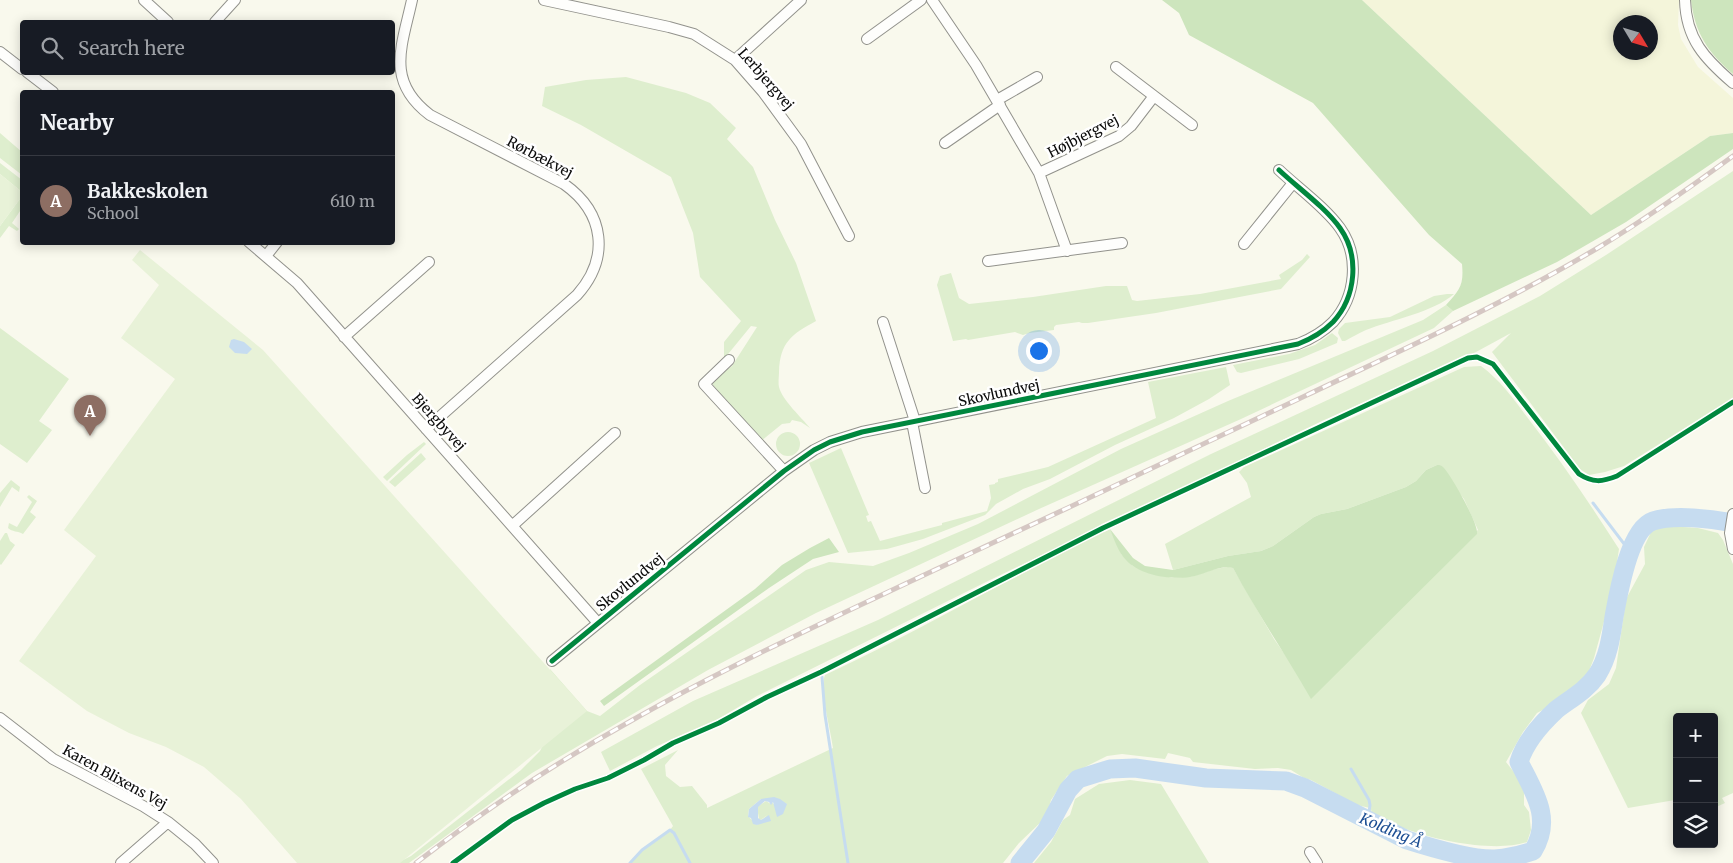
<!DOCTYPE html>
<html lang="en">
<head>
<meta charset="utf-8">
<style>
  body { margin:0; font-family:Merriweather,serif; background:#242831; color:#f1f3f6 }
  .controls { position:absolute; right:15px; bottom:15px; display:grid; overflow:hidden; border-radius:5px; box-shadow:0 2px 12px #0003 }
  .controls button { width:45px; height:45px; display:grid; place-items:center; padding:0; border:0; border-bottom:1px solid #363941; background:#171b24; color:#f1f3f6; font:25px sans-serif }
  .compass { position:absolute; left:1613px; top:15px; width:45px; height:45px; border-radius:50%; background:#171b24; box-shadow:0 2px 12px #0003; rotate:128deg }
  .you { position:absolute; left:1038px; top:350px; width:18px; height:18px; margin:-12px; border:4px solid #fff; border-radius:50%; background:#1a73e8; box-shadow:0 0 0 8px #1a73e833 }
  .badge { display:grid; place-items:center; width:32px; height:32px; border-radius:50%; background:#ea580c; color:#fff; font-size:16px; font-weight:700 }
  .pin { position:absolute; translate:-50% -41px; filter:drop-shadow(0 1px 2px #0008) }
  .pin::after { content:''; position:absolute; top:26px; width:18px; height:15px; background:inherit; clip-path:polygon(0 0,100% 0,50% 100%) }
  .list { margin:0; padding:0; list-style:none }
  h2 { display:flex; justify-content:space-between; align-items:center; height:65px; margin:0; padding:0 20px; font-size:21px }
  h2 small { font-size:16px; font-weight:400; color:#9ea1a6 }
  .list li { display:grid; grid-template-columns:32px 1fr auto; gap:15px; align-items:center; box-sizing:border-box; height:90px; padding:0 20px; border-top:1px solid #363941 }
  .list b { display:block; font-size:19px; white-space:nowrap }
  .list p { margin:0; font-size:16px; white-space:nowrap; color:#9ea1a6 }
  .list em { font-size:16px; font-style:normal; color:#9ea1a6 }
  .icon { flex:none; width:28px; height:28px; fill:none; stroke:currentColor; stroke-width:2; stroke-linecap:round; stroke-linejoin:round }
  .map { position:relative; flex:none; width:1733px; height:863px; overflow:hidden }
  .search { position:absolute; background:#171b24; box-shadow:0 2px 12px #0003; left:20px; top:20px; width:375px; height:55px; display:flex; align-items:center; gap:12px; box-sizing:border-box; padding:0 18px; border-radius:5px; color:#9ea1a6; font-size:19px }
  .panel { position:absolute; background:#171b24; box-shadow:0 2px 12px #0003; left:20px; top:90px; width:375px; height:155px; border-radius:5px }
  .map>svg:first-child { display:block }
  .farmland { fill:#f4f5da; fill-rule:evenodd }
  .green { fill:#deeece; fill-rule:evenodd }
  .forest { fill:#cde5bd }
  .pitch { fill:#e8f2d8 }
  .water { fill:#c6dcf0 }
  .lines { fill:none; stroke-linecap:round; stroke-linejoin:round }
  .stream { stroke:#c6dcf0; stroke-width:3 }
  .river { stroke:#c6dcf0; stroke-width:19 }
  .street-casing { stroke:#92928c; stroke-width:12 }
  .street { stroke:#fefefc; stroke-width:10 }
  .rail-casing { stroke:#d5c7c3; stroke-width:5 }
  .rail { stroke:#fff; stroke-width:3; stroke-dasharray:9; stroke-linecap:butt }
  .cycleway-casing { stroke:#fff; stroke-width:8 }
  .cycleway { stroke:#00873e; stroke-width:5 }
  .labels { text-anchor:middle; dominant-baseline:central; stroke-width:5; stroke-linejoin:round; paint-order:stroke }
  .street-label { font-size:14px; fill:#0a0a0a; stroke:#fff }
  .water-label { font-size:15px; font-style:italic; fill:#1c4e93; stroke:#fff }
</style>
</head>
<body>
<div class="map">
<svg width="1733" height="863" viewBox="0 0 1733 863">
  <rect width="100%" height="100%" fill="#f9f9ed"/>
  <!-- farmland -->
  <path class="farmland" d="M1362,0H1679L1678,25L1681,39L1698,67L1733,98V133L1710,136L1591,215ZM1620,22H1650V52H1620Z"/>
  <!-- green -->
  <path class="green" d="M626,77L686,93L710,103L736,128L727,139L753,167L775,220L796,263L816,321C792,334 780,342 779,372C779,376 778,383 779,387C782,400 802,418 810,428L801,422L792,420L790,423L782,424L761,441L713,385V380L732,366L757,327L751,326L724,359V342L741,321L700,277L693,233L671,177L581,125L542,106L545,87L586,80Z
    M0,133L22,152V175L0,158Z
    M0,163L22,180V192L0,174Z
    M1733,171V398L1624,466L1605,472L1589,475L1580,469L1492,352L1511,333L1476,352L1322,421L990,580L757,696L713,722L657,746L610,771L601,752L693,701L878,620L1211,454L1433,351L1540,296L1606,255Z
    M22,196V208L12,223L19,229L17,231L9,226L0,238V226Z
    M1307,254L1310,257L1281,289L1156,313L1088,323H1082L1079,322L1056,325L1054,327V330L1029,333L1023,335L1015,332L968,340L966,339L953,341L937,285L940,276L951,273L959,298L969,304L1033,297L1106,286H1127L1132,300L1137,301L1200,294L1281,279L1279,275L1302,260Z
    M1447,294H1454C1434,312 1391,320 1366,330C1359,333 1352,337 1345,341H1342L1338,333L1339,329L1345,323L1390,317L1434,296Z
    M1446,305L1453,311L1434,328L1241,419L1039,509L816,613L708,670L532,773L409,863H397L411,856L521,770L540,751L553,725L550,669L587,711L600,716L640,685L806,570L829,562L873,566L909,553L978,524L1121,449L1228,401L1423,320Z
    M0,328L69,379L39,421L52,430L27,463L0,444Z
    M1332,333L1338,338L1337,343L1299,359L1241,373L1237,372L1233,365L1289,354L1315,345Z
    M1481,366C1500,380 1513,398 1527,417C1560,459 1590,504 1619,549L1613,589L1594,658L1586,679L1561,700L1537,713L1523,732L1506,762L1517,776L1524,792V805L1529,812L1531,830L1527,842C1498,852 1444,842 1415,832C1400,828 1386,819 1372,812L1370,808L1357,805L1311,780L1304,778L1291,770L1278,768L1255,769L1193,762L1190,758L1168,753L1165,759L1122,754L1107,756L1067,776L1051,800L1048,812L1042,821L1019,843L1003,863H630L642,850L670,830L673,826L641,769L678,750L665,765L666,776L680,787L692,786L707,805V808L833,748C831,731 819,689 825,675C922,630 1013,575 1110,529L1122,555L1133,566L1172,578L1194,576L1215,569L1228,567L1233,568L1274,639L1288,659L1478,530L1464,499L1437,465L1426,470L1416,481L1406,487L1347,509L1321,514L1314,517L1273,546L1261,551L1228,556L1173,570L1165,544L1251,497L1247,483L1239,472L1244,467L1464,367ZM761,799L787,804L775,806L772,802L771,804L766,801L757,807L759,819L761,820L767,815L757,825L748,816L749,809Z
    M1226,367L1230,385L1209,399L1174,418L1115,445L1050,479L1023,489L996,504L985,515L923,539L887,549L848,553L809,463L841,448L869,515L866,516L868,522L871,521L880,541L942,525V523L987,511L991,498L989,485L995,484V483L998,482V479L1048,467L1156,418L1148,382Z
    M776 444a12 12 0 1 1 24 0a12 12 0 1 1-24 0Z
    M424,442L426,444L387,481L383,477L407,455Z
    M421,453L426,459L395,487L389,482Z
    M11,480L20,487L19,492L12,487L0,507V493Z
    M29,495L37,501L30,512L36,517L23,534C18,531 12,532 8,528L9,523L17,527L32,502L27,497Z
    M1668,526L1698,528L1718,533L1723,540L1733,564V793L1722,798L1725,803L1714,808V717H1677V802L1675,800L1628,808L1581,713L1588,700L1609,684L1616,668L1626,599L1645,564L1644,547L1652,530Z
    M5,533H7L10,541L15,545L1,565L0,564V541Z
    M1130,780L1161,784L1209,863H1034L1051,842L1063,820L1070,815L1075,799L1099,784Z"/>
  <!-- forest -->
  <path class="forest" d="M1162,0H1362L1591,215L1710,136L1733,133V149L1626,222L1557,262L1453,311L1446,305C1460,290 1464,285 1462,264L1429,235L1313,103L1189,35L1179,13Z
    M1691,0H1733V74C1708,52 1695,34 1691,0Z
    M1437,465C1440,465 1441,465 1444,468C1452,477 1479,524 1477,534L1311,699C1286,655 1257,613 1233,568C1220,565 1208,573 1195,576C1175,581 1140,576 1126,560C1118,552 1114,539 1110,529L1133,558L1145,566L1173,570L1228,556L1261,551L1273,546L1314,517L1321,514L1347,509L1406,487L1416,481L1426,470Z
    M829,538L839,552L813,559L769,588L604,706L600,701L755,589L782,565L810,548Z"/>
  <!-- pitch -->
  <path class="pitch" d="M0,174L22,192V196L0,226Z
    M140,250L263,350L587,711L400,863H297L241,799L204,767L166,747L129,733L87,711L19,661L96,556L64,530L175,379L121,338L159,285L132,260Z"/>
  <!-- water -->
  <path class="water" d="M234,339L244,342L252,349L247,354L235,353L229,347L231,340Z
    M774,797L780,799L787,804L783,814L777,817L773,802L771,805L769,802L765,801L758,807V818L761,820L769,815L771,821L757,825L753,824L751,818L748,817L749,809L761,799Z"/>
  <g class="lines">
    <!-- stream -->
    <path class="stream" d="M1593,503L1631,553
      M822,677L825,715L848,863
      M1351,769L1369,800L1370,805L1368,820
      M630,863L642,850L670,830L674,833L690,863"/>
    <!-- river -->
    <path class="river" d="M1020,863L1046,831L1068,790L1078,779L1110,769L1135,768L1206,778L1286,781L1305,788L1407,840C1429,847 1473,860 1495,859C1508,858 1521,855 1533,851C1553,819 1534,792 1519,762C1525,742 1541,724 1556,710C1570,699 1586,691 1597,675C1608,658 1611,638 1614,617C1618,595 1629,529 1653,521C1674,514 1712,519 1733,523"/>
    <defs>
      <path id="street" d="M144,0L168,22
        M412,0C402,46 385,81 430,115L564,184C605,213 610,258 577,295L426,429
        M544,0L669,27L694,34L735,60L763,92L801,144L849,236
        M932,0L976,65L1039,173L1067,251
        M1685,0C1686,39 1705,59 1733,83
        M215,22L235,0
        M867,39L921,0
        M0,52L22,69
        M735,60L801,0
        M1116,67L1192,125
        M27,72L53,92
        M997,100L1037,77
        M945,143L1000,105
        M1039,173L1119,136L1131,126L1154,96
        M249,242L297,283L598,623
        M1244,244L1293,183
        M266,256L277,242
        M988,261L1122,243
        M883,322L915,421
        M344,337L429,262
        M729,360L704,384L784,471
        M912,422L925,488
        M1733,514L1730,533L1733,549
        M512,526L615,433
        M552,661L784,471L814,450L830,442L862,432L1298,344C1311,339 1323,332 1333,322C1356,297 1360,256 1340,228C1325,207 1298,188 1279,170
        M0,718L53,759L143,806L168,822L195,844L213,863
        M1310,852L1317,863
        M121,863L168,822"/>
    </defs>
    <!-- street casing -->
    <use href="#street" class="street-casing"/>
    <!-- street -->
    <use href="#street" class="street"/>
    <defs>
      <path id="rail" d="M416,863C483,811 555,763 629,722C729,665 835,617 939,568C1062,511 1184,453 1307,395C1404,349 1503,304 1596,249C1643,221 1688,189 1733,156"/>
    </defs>
    <!-- rail casing -->
    <use href="#rail" class="rail-casing"/>
    <!-- rail -->
    <use href="#rail" class="rail"/>
    <defs>
      <path id="cycleway" d="M552,661L784,471L814,450L830,442L862,432L1298,344C1311,339 1323,332 1333,322C1356,297 1360,256 1340,228C1325,207 1298,188 1279,170
        M453,863L512,820L544,803L575,789L608,778L644,760L673,743L719,723L767,697L821,672L1103,528L1468,358L1477,357L1493,364L1579,474C1593,483 1602,482 1617,476L1733,402"/>
    </defs>
    <!-- cycleway casing -->
    <use href="#cycleway" class="cycleway-casing"/>
    <!-- cycleway -->
    <use href="#cycleway" class="cycleway"/>
  </g>
  <g class="labels">
    <!-- street labels -->
    <g class="street-label">
      <text transform="translate(766 79) rotate(49)">Lerbjergvej</text>
      <text transform="translate(1083 136) rotate(-27)">Højbjergvej</text>
      <text transform="translate(540 157) rotate(28)">Rørbækvej</text>
      <text transform="translate(999 393) rotate(-12)">Skovlundvej</text>
      <text transform="translate(439 422) rotate(48)">Bjergbyvej</text>
      <text transform="translate(630 582) rotate(-39)">Skovlundvej</text>
      <text transform="translate(115 777) rotate(29)">Karen Blixens Vej</text>
    </g>
    <!-- water labels -->
    <g class="water-label">
      <text transform="translate(1391 830) rotate(23)">Kolding Å</text>
    </g>
  </g>
</svg>
<div class="controls">
<button>+</button>
<button>−</button>
<button><svg class="icon" aria-label="layers" viewBox="0 0 24 24"><path d="M12 4l9 5-9 5-9-5zM3 14l9 5 9-5"/></svg></button>
</div>
<svg class="compass" viewBox="-18 -18 36 36"><path d="M0-13l5 13h-10z" fill="#e53935"/><path d="M0 13l5-13h-10z" fill="#9ea1a6"/></svg>
<div class="you"></div>
<div class="pin badge" style="left:90px;top:436px;background:#8d6e63">A</div>
<div class="search"><svg class="icon" aria-label="search" viewBox="0 0 24 24"><circle cx="10" cy="10" r="6"/><path d="M15 15l6 6"/></svg>Search here</div>
<section class="panel">
<h2>Nearby<small></small></h2>
<ul class="list">
<li><span class="badge" style="background:#8d6e63">A</span><div><b>Bakkeskolen</b><p>School</p></div><em>610 m</em></li>
</ul>
</section>
</div>
</body>
</html>
